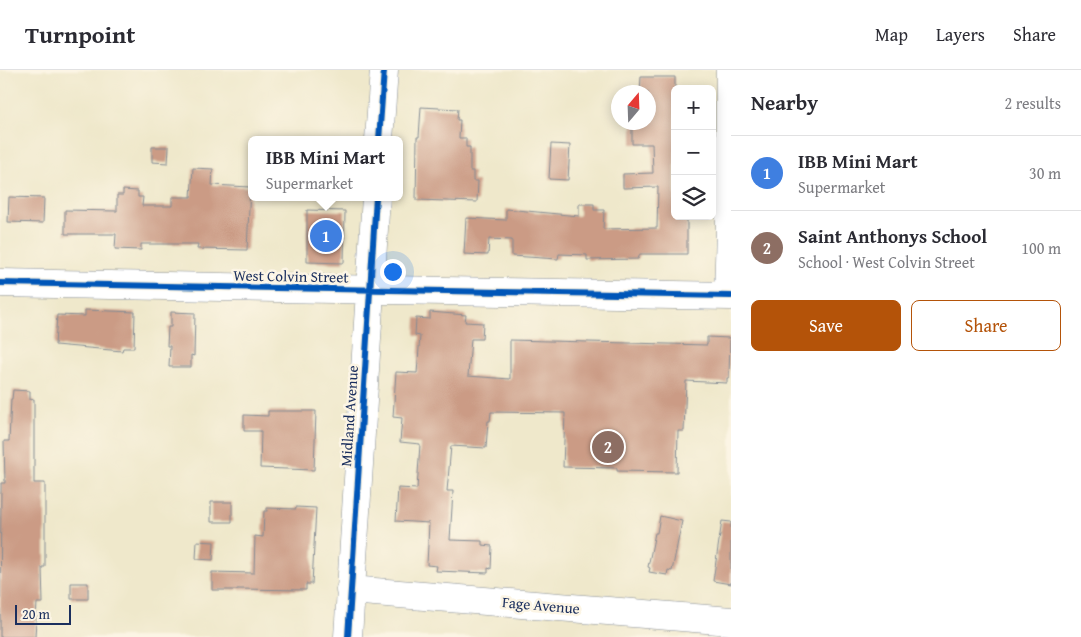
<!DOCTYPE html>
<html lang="en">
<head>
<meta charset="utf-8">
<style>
  body { margin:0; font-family:"Gentium Book Plus",serif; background:#f2f2f3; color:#2b2b33 }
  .controls { position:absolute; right:15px; top:15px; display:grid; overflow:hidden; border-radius:8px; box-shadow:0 2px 12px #0003 }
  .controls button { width:45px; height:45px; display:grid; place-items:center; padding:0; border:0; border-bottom:1px solid #e1e1e2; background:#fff; color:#2b2b33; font:25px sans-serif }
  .compass { position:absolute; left:611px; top:15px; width:45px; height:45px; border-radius:50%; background:#fff; box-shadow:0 2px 12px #0003; rotate:19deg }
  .scale { position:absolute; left:15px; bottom:12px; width:56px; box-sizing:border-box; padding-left:5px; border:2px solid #1b2f5e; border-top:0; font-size:14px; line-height:18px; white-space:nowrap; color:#1b2f5e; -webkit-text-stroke:4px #fcf5e5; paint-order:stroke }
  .you { position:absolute; left:392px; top:201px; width:18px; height:18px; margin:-12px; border:4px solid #fff; border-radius:50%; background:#1a73e8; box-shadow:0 0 0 8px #1a73e833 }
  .badge { display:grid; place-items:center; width:32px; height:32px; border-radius:50%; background:#b45309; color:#fff; font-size:16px; font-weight:700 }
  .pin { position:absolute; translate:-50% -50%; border:2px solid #fff; box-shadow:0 1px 5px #0006 }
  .popup { position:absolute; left:248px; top:66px; width:155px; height:65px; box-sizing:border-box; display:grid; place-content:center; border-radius:8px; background:#fff; filter:drop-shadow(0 1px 4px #0005); font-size:16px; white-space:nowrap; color:#7c7c81 }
  .popup b { font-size:19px; color:#2b2b33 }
  .popup::after { content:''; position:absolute; left:50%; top:100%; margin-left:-10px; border:10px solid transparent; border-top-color:#fff }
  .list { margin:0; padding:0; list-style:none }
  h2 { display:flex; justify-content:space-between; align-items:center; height:65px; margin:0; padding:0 20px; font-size:21px }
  h2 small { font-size:16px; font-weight:400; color:#7c7c81 }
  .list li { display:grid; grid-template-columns:32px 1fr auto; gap:15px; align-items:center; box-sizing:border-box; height:75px; padding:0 20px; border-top:1px solid #e1e1e2 }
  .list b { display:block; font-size:19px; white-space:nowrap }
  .list p { margin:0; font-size:16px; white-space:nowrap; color:#7c7c81 }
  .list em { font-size:16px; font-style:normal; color:#7c7c81 }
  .actions { display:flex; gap:10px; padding:15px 20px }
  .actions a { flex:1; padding:11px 0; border:1px solid #b45309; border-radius:8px; text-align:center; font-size:18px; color:#b45309 }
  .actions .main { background:#b45309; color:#fff }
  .icon { flex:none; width:28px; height:28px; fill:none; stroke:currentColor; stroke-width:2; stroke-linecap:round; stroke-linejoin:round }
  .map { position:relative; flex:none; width:731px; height:567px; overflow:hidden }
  header { display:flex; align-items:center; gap:30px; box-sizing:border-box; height:70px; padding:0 25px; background:#fff; border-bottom:1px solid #e1e1e2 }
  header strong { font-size:24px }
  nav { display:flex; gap:28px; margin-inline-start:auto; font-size:18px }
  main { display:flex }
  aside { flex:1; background:#fff }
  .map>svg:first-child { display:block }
  .building { fill:#cb9b85 }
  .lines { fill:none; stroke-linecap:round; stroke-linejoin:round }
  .minor-casing { stroke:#858c94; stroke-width:29 }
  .minor { stroke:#fff; stroke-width:28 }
  .cycleway-casing { stroke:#fcf5e5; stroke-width:9 }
  .cycleway { stroke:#0057b8; stroke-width:6 }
  .labels { text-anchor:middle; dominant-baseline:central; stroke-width:5; stroke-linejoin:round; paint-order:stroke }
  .street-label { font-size:15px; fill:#1b2f5e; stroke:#fcf5e5 }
</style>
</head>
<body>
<header>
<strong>Turnpoint</strong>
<nav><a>Map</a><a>Layers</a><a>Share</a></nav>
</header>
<main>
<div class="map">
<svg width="731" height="567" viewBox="0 0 731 567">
  <rect width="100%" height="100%" fill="#fcf5e5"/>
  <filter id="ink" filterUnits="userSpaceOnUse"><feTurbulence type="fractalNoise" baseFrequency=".02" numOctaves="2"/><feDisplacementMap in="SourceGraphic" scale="10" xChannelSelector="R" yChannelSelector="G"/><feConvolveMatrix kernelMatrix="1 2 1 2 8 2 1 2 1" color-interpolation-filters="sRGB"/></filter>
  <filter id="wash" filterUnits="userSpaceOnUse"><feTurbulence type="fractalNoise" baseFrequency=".0096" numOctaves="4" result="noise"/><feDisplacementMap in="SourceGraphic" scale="20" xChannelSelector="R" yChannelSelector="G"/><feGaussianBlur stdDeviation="1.12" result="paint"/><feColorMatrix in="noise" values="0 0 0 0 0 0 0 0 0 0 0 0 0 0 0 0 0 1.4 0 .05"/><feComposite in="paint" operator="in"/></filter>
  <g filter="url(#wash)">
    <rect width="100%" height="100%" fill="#efe8cb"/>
    <g id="blocks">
      <!-- building -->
      <path class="building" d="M641,7H675V146H687V184H640L638,189L587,190V185L559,184L558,189L512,186V170L489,169L488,185L464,184L466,148L506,150V139L579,146V134H594V140H604L603,159L657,158L658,117L623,118V104L653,103L652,74H632V52H648V22H640Z
        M421,37L458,39L457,50H460L459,68H466V77H470V101H473V111H478L477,132L416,130L417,67H419Z
        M551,74L570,75L568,110L549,109Z
        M152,77H169L168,93L152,92Z
        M193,98L213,99L212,115L250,117L247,180L197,179L198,174H141V180L115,179L116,164H65V140L117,141V125H123V120L138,121V127H143L142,136H172V127H191Z
        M9,127L44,128L43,153L8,152Z
        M307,140L345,141L344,193L307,192Z
        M85,240L135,242L134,278H123L122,281L55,275L57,245L85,246Z
        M171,242L195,243L194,286L191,285V297H169L170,276H167L168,257H171Z
        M430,242L466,245L465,252L483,253L482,269H471L468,306L510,309V270L707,275V267L730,268L729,308H727V313L686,311L684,361H678L677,402L617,401V398L563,397L565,343L491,342L490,351H488L486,378L451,376L447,421H453L450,470L482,471V475L492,476L491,499L488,498V503L436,501L437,496L427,495L429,453L396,451L398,418L417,419L420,374L400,372L402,348L393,347L396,302L417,303L420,266L415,265L416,248L430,249Z
        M13,320L30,321V330L34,329V413H45V497H42L43,533H37L35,567H0L1,413H5L4,371H9L11,329H12Z
        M268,341H316L314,400L260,398L261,361H244V345L268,346Z
        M211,432H232V452H211Z
        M296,437L316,438L312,514H306V520L237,519V520H212V502L254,503L255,466L263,467L264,441H267V438L296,439Z
        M660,446L682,451L672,501L668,500L667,505L649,502L650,498L648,497L655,463H657Z
        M722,451L731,452V514L713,511Z
        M197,471L214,472L213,490L196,489Z
        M71,513H88V529H71Z"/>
    </g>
  </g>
  <g filter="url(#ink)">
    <use href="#blocks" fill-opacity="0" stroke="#858c94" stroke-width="1"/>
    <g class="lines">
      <defs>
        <path id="minor" d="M379,70L384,0
          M0,213L731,226
          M728,226L730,160V0
          M350,520L731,551
          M348,567L376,127"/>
      </defs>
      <!-- minor casing -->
      <use href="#minor" class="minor-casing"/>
      <!-- minor -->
      <use href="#minor" class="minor"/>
      <defs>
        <path id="cycleway" d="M379,70L384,0
          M0,213L731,226
          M348,567L376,127"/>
      </defs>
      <!-- cycleway casing -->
      <use href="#cycleway" class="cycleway-casing"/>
      <!-- cycleway -->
      <use href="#cycleway" class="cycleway"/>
    </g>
  </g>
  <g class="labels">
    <!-- street labels -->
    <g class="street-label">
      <text transform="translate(291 206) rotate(1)">West Colvin Street</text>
      <text transform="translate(349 346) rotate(-86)">Midland Avenue</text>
      <text transform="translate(541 535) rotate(5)">Fage Avenue</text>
    </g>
  </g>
</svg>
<div class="controls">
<button>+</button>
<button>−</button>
<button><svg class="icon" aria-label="layers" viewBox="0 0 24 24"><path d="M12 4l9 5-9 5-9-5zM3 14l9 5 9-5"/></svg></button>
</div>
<svg class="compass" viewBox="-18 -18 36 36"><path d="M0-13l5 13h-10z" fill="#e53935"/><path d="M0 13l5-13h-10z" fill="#7c7c81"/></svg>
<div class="scale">20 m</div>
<div class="you"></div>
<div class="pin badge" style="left:326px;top:166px;background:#3f7fe0">1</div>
<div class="popup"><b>IBB Mini Mart</b>Supermarket</div>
<div class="pin badge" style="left:608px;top:377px;background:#8d6e63">2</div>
</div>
<aside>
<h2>Nearby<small>2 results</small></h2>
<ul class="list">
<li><span class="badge" style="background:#3f7fe0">1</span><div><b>IBB Mini Mart</b><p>Supermarket</p></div><em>30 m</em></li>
<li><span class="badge" style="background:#8d6e63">2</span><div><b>Saint Anthonys School</b><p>School · West Colvin Street</p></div><em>100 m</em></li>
</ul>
<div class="actions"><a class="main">Save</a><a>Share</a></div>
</aside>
</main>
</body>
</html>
